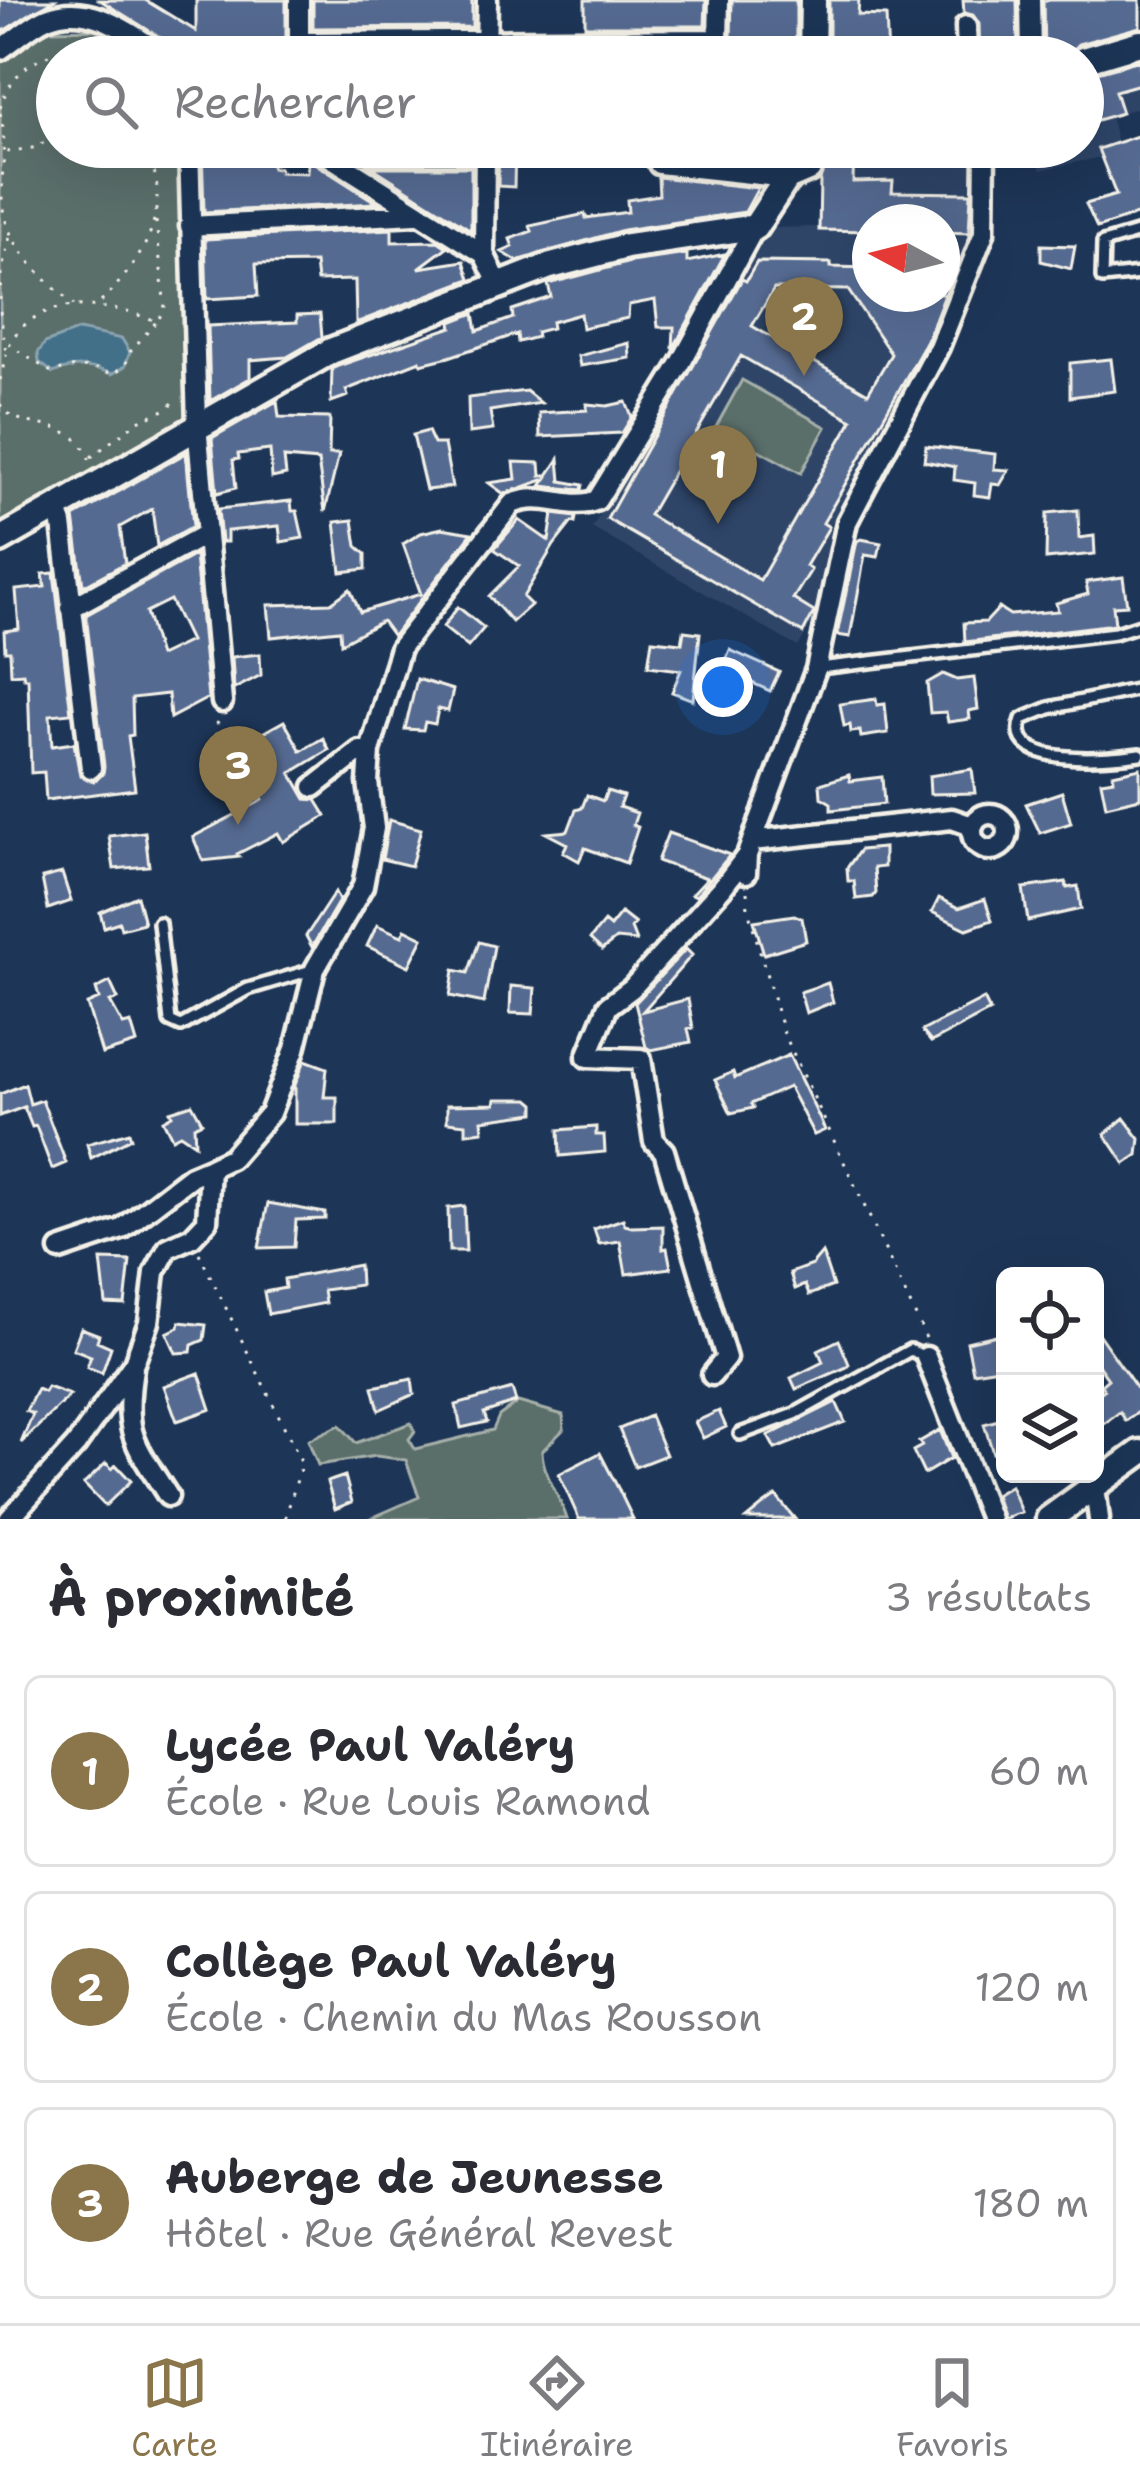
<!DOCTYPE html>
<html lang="fr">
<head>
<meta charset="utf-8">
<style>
  body { margin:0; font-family:"Shantell Sans",sans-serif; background:#f7f7f7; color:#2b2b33 }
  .controls { position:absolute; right:36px; bottom:36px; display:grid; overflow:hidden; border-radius:18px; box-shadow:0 12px 48px #0002 }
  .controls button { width:108px; height:108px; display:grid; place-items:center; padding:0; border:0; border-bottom:3px solid #e1e1e2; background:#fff; color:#2b2b33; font:60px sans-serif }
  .compass { position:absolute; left:852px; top:204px; width:108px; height:108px; border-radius:50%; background:#fff; box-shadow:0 12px 48px #0002; rotate:277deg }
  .you { position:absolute; left:723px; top:687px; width:42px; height:42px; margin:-30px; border:9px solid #fff; border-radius:50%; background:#1a73e8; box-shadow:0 0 0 18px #1a73e833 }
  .badge { display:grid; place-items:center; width:78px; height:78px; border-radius:50%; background:#8a764a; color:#fff; font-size:39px; font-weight:700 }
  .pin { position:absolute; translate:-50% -99px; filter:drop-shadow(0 3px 6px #0008) }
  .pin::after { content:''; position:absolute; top:63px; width:42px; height:36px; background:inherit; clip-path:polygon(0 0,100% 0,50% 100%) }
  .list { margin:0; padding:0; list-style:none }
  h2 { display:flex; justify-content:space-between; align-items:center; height:156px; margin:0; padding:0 48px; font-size:51px }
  h2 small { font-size:39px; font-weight:400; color:#7c7c81 }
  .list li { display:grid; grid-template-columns:78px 1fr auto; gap:36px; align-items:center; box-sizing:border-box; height:192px; margin:0 24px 24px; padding:0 24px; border:3px solid #e1e1e2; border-radius:18px }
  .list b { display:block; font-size:45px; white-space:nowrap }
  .list p { margin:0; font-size:39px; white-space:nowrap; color:#7c7c81 }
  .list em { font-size:39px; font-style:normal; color:#7c7c81 }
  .icon { flex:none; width:66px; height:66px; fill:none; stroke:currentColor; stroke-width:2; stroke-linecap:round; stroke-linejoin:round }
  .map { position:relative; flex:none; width:1140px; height:1519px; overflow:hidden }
  .search { position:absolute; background:#fff; box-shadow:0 12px 48px #0002; left:36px; right:36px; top:36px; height:132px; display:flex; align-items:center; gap:30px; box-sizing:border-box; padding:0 42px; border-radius:66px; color:#7c7c81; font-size:45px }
  .sheet { height:804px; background:#fff }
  nav { display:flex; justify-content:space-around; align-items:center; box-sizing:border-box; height:168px; border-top:3px solid #e1e1e2; background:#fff; font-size:33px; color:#7c7c81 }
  nav a { display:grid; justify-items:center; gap:6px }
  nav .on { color:#8a764a }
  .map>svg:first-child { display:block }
  .built { fill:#2e4568; fill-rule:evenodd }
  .green { fill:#5a6e6a; stroke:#a7b0a9; stroke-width:3 }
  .water { fill:#436f89; stroke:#8aa3af; stroke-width:3 }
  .building { fill:#556a91; stroke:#f4f1e8; stroke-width:3; fill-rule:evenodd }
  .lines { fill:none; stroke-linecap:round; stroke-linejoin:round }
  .lane-casing { stroke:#f4f1e8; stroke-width:18 }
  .street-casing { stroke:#f4f1e8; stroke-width:27 }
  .secondary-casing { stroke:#f4f1e8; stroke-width:33 }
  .path { stroke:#f4f1e8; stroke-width:3; stroke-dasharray:3 9; stroke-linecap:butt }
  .lane { stroke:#1d3557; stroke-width:9 }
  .street { stroke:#1d3557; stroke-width:18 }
  .secondary { stroke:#1d3557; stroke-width:24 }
</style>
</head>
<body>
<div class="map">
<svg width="1140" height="1519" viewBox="0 0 1140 1519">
  <rect width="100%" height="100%" fill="#1d3557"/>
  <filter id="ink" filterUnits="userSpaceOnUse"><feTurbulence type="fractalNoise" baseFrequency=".00833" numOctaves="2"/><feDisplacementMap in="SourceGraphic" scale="24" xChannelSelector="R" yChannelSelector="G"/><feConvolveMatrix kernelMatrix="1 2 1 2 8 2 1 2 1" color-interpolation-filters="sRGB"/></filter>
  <g filter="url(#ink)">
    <!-- built -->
    <path class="built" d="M684,49V57H500V51Z
      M1140,49V107L1110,116L1120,153L1040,170V147H1083V66Z
      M976,147V233L925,364L827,531L837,537L818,613L798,647L592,528L676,385L682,388L738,292L732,289L769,228L819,227L821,148ZM870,222H942V294H870Z"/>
    <!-- green -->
    <path class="green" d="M101,29L148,57H57V147H178L185,419L0,527V62L47,30Z
      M742,380L826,427L801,473L716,427Z
      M518,1402L563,1415L564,1429L542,1451C543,1476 560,1495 567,1519H369L419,1497L406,1460L376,1456L318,1465L308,1440L340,1425L356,1443L411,1423L415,1431L409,1439L415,1449L493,1430L499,1416Z"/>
    <!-- water -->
    <path class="water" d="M79,330L122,339L130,352L125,366L112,374C91,365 74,365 53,373L39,362L38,353L45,343Z"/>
    <!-- building -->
    <path class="building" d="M0,0H54L0,33Z
      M100,0H145L196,31V0H286V41H256V55L252,57H191Z
      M313,0H472V27L313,28Z
      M585,0H706L705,26H585Z
      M732,0H796V57H668V53L726,50L731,39Z
      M829,0H859L858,15L886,16L888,57H829Z
      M963,0H1017L1018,57H980L979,24L973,15L964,13Z
      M1043,0H1140V27L1078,44L1067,56L1044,57Z
      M1140,60V84L1115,91L1122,113L1094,121L1086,99L1083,100V76Z
      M1140,135V214L1097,228L1086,204L1116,195L1098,149Z
      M202,147H271L272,168H279L280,172L307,173L308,159L377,203L204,212Z
      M499,147H515L514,187L498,186Z
      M657,147H736L771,153V147H794L793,158L779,164L657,151Z
      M827,147H854L853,182L893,181L892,192L971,193L969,233L942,232V222H870V231L819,230L820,180Z
      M372,167H471V230Z
      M658,177L758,188L745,212L623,230L517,261L502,252L513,247L510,239L532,231L530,226L585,214L586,218L628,212L627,200L659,195Z
      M392,229V242L438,241L447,247L419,268L464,261L470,279L356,323L355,280L317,281L315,263L256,264L258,296L207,299L205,239Z
      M1041,245L1075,246L1071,269L1041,261Z
      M687,254V262L725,254L673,349L674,327H658L655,300L629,305L628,318L582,328L580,314L551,322L552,328L536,332L537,337L518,342L517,334L449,357L421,364L420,361L346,390L348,396L331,402L332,369L338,366L452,327L451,322L474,313L477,331L513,318L512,310L551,297L548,284L552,283L630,262Z
      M757,262L831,263V267L870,268V294H942V269H955L927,341L823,523L829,527L806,566L811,570L793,599L814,612L803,633L607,519L742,279L746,281ZM774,289L848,290L891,354L868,393L752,326ZM741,356L852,420L760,580L649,515Z
      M320,314L322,337L287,357L250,360V378L210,401L208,326L297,322V315Z
      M629,343L630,358L580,366L578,356Z
      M1111,359L1115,391L1070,397V363Z
      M526,391L541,403L490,411L493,430L469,433L468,398Z
      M277,401L279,417L330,418L329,454H339L325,512L318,461L284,458L286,475L272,478L270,450L238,454L239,459L233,460L236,488L217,493L212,438Z
      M626,402L632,417L622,433L540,437L539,413L587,410V404L607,406Z
      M428,431L434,444H444L452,487L426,490L413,435Z
      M926,446L995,454L994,469L1009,470L1000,485L992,484L990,497L974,495L975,483L954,480L955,467L924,461Z
      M186,453L193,526L157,546L152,509L120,527L125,563L83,586L74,517Z
      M559,459L561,481L583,485L582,490L541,486L546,479L504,494L489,483L516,479L514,462L540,463L541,476L548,475Z
      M291,501L292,511H297L303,538L281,542L279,526L227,531V542H221L218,509Z
      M1078,510L1079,538L1094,536L1095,554L1046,559L1047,513Z
      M553,514L576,517L575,523L572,522L554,545L523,597L531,605L512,622L489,596L519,566L494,549L519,520L549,541Z
      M353,520L357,546L366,554V569L341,572L335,522Z
      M442,528L472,533L393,636L382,621L341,643L340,630L271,637L268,605L331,603L350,589L360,612L421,594L403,544L421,533Z
      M861,539L881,543L878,557L865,555L850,637L837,635L857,541Z
      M195,555L208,698L170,718L168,694L132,698L133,735L128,736L135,789L46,800L44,772L31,773L28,678H24L23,673L11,674L10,651H5L4,631L19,629L16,590L45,587L43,574L54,573L71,713L50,715L52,746L74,743L80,775L94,781L103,774L104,766L86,615ZM170,600L190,641L159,656L146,612Z
      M1123,577L1127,605L1113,606L1115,624L965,642L964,623L986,622L999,608L1010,615L1058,611L1056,603L1088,594L1086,582Z
      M458,607L484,628L468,647L443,627Z
      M684,631L700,633L693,700L672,692L681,670L648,666L652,640L682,643Z
      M730,650L779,672L770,691L722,669Z
      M260,654L261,675L234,689L232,657Z
      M943,674L957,680L974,678L978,709L969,711L970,719L948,722L946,712L930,713L927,683Z
      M417,679L453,690L448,711L438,709L435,724L425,722L423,730L405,729Z
      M876,699L877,705L885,704L888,733L861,737L860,731L851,732L850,725L844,726L840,704Z
      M284,721L301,751L323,738L329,750L291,773L306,799L316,800L326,816L283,842L278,833L237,854L239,857L203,861L193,837L263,800L234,749Z
      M1140,768V798L1106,806L1101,781L1114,779L1113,774Z
      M972,769L975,793L930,794L929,776Z
      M849,775L850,781L882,777L884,804L831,810V803L821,797L820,784Z
      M607,791L623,796L619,807L637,813L633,825L638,827L626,863L585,848L579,861L563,852L567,844L546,833L568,831L576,810L582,808L587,795L603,801Z
      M1062,792L1071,823L1040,833L1026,804Z
      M389,820L421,829L411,866L382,859Z
      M145,832L149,866L114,869L109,836Z
      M668,833L730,855L696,896L692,894L707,878L657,861Z
      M884,848V867L874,868L876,893L873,897L856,899L854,881H848L847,868L860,850Z
      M62,873L71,901L48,909L42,878Z
      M1066,882L1067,888L1078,886L1081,909L1028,921L1023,888Z
      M335,892L339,901L312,947L306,936Z
      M137,896L144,923L121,929L119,922L104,927L100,912Z
      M939,898L959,908L985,899L992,920L967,929L932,912Z
      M621,913L635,924L631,928L636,941L616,939L602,950L590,939L604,922L610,927Z
      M794,915L802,918L806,941L764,954L754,921Z
      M377,925L402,936L405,929L423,938L409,966L367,946Z
      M479,942L494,946L484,1003L450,996L454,970L468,973Z
      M686,949L692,955L643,1011L688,999L693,1028L688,1029L691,1042L651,1050L646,1047L635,1003Z
      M110,982L118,999L110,1002L123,1025L131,1023L137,1043L102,1054L87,1004L99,999L96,989Z
      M828,983L833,1002L806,1013L800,992Z
      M511,986L535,988L533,1014L510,1013Z
      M984,999L990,1011L931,1042L922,1031Z
      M789,1055L825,1130L814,1135L789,1087L751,1104L753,1108L731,1113L715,1080L733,1072L735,1078Z
      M305,1060L327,1068L324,1097H337V1124H295V1085Z
      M25,1084L30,1104L42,1100L66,1163L52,1169L36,1126L32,1127L24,1107L0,1116V1094Z
      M496,1099H529L535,1104V1113L482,1120L483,1131L475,1132L466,1133V1124L447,1122V1105L495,1104Z
      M192,1104L202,1122L194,1126L195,1144L180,1134L172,1138L163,1120L172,1115L170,1111Z
      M1124,1118L1140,1139L1138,1155L1125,1164L1105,1134Z
      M596,1127V1135H604L605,1152L560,1156L559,1130Z
      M129,1132L131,1138L91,1158L87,1144Z
      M268,1203L325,1213V1219L296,1220L294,1247L259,1248Z
      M464,1206L466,1251H449L448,1208Z
      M623,1219L625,1225L632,1227L663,1226V1249L667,1248L671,1268L626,1274L620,1241L599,1244L594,1229Z
      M822,1253L833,1286L809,1295L805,1285L795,1289L790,1273L812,1265Z
      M101,1260L130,1261L125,1305L106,1304Z
      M359,1265L360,1285L323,1290L325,1303L268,1314L264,1292L285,1288L284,1279Z
      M180,1322L206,1325L204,1340L192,1345L191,1352L176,1353L167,1333L179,1327Z
      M81,1328L99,1335L97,1341L111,1347L102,1373L87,1367L91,1356L73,1349Z
      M1095,1329L1140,1393V1411L1126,1421L1120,1412L1104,1424L1095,1411V1396L1104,1390L1101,1385L1108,1379L1095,1361Z
      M1005,1333V1367L973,1372L967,1342Z
      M839,1340L849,1364L847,1367L796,1389L791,1378L823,1362L818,1350Z
      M199,1373L211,1409L177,1421L164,1386Z
      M412,1379L414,1394L379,1410L373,1387Z
      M47,1387L70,1395L21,1443L33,1414L26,1411L37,1389L44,1392Z
      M512,1389L516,1402L484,1413L487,1422L461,1428L456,1405Z
      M836,1402L845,1422L775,1449L768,1436Z
      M719,1411L726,1427L703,1438L695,1422Z
      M650,1416L666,1455L635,1467L619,1429Z
      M1005,1418V1449L993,1453L984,1424Z
      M940,1430L951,1458L924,1474L913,1451L922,1446L919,1442Z
      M600,1453L618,1488L633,1519H579L559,1474Z
      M106,1463L112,1469L116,1465L131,1481L105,1506L84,1484Z
      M345,1476L352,1502L335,1509L327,1482Z
      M1010,1486L1021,1512L1003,1519L995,1495Z
      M776,1496L795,1519H746L762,1506Z"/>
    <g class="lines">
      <defs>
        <path id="lane" d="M1140,232L1103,243L1102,278L1140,274
          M819,668L1115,633L1140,625
          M1140,689L1049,708L1022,719C1003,769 1113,758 1140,754
          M159,923L170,1021L181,1026L248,989L315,969
          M740,1434L795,1414L910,1350L926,1357"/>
        <path id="street" d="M299,0V57
          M1030,0L1031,57
          M966,26L967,57
          M299,42L718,39L719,0
          M0,50C15,40 31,25 47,18C91,0 132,35 167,57
          M486,57L487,0
          M189,147L197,425L222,702
          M314,147L484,254
          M485,147L484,254L499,285
          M324,154H485
          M659,164L787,178
          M190,226L416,214
          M56,508L62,524L91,768
          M71,608L206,534
          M314,787L360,751H370
          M972 832a18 18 0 1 1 36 0a18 18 0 1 1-36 0Z
          M752,841L952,819L972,826
          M746,873L747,855L816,669L847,522L939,347L984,233L985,147
          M60,1250L122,1229L191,1176L210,1168
          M926,1357L990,1519
          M133,1368C123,1434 133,1441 168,1496
          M712,1375L726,1358L664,1151L654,1141L641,1059L587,1057L608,1006L632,988L722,888L747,855
          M1095,1488L1099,1519
          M9,1519L76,1445L134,1363L149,1322L155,1272L168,1248L192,1237L207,1221L210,1168L231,1158L270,1113L295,1049L315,969L363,886L374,828L368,782L370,751L400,648L512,504C543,490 571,512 597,500L681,363L755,227"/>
        <path id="secondary" d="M812,57L813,0
          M1083,60L1140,43
          M0,540L331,351L547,267L627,246L755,227L787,178L808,169L811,147
          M1049,1519L1140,1453"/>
      </defs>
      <!-- lane casing -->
      <use href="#lane" class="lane-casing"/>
      <!-- street casing -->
      <use href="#street" class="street-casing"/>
      <!-- secondary casing -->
      <use href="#secondary" class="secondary-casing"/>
      <!-- path -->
      <path class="path" d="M0,108C18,50 68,46 118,49
        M0,113C8,143 1,168 2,198C3,243 42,278 74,305
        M120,147L126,153L152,154
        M7,152L38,147L57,132
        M0,300L1,274L10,236
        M101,302C130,272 157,240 157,194C158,177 149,165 155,147
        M0,311L6,352
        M18,351L53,373C74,365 91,365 112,374L125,366L130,352L156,322
        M0,380C4,366 6,347 15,335C50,291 113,306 157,321L165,309L155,211
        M0,404C20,437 77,410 91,465
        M91,457L138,421L169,408L177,397
        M218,722L214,730L258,803
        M747,892L748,909L782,1029L926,1338
        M199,1253L302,1463L285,1519"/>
      <!-- lane -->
      <use href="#lane" class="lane"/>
      <!-- street -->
      <use href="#street" class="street"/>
      <!-- secondary -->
      <use href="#secondary" class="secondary"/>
    </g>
  </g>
</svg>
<div class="controls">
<button><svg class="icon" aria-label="locate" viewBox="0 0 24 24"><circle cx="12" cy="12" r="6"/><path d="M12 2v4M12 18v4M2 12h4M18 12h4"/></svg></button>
<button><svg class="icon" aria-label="layers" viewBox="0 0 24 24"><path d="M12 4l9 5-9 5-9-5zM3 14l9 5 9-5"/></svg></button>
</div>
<svg class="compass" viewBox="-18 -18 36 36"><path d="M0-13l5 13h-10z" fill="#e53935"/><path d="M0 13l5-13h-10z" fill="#7c7c81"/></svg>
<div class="you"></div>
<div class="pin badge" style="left:718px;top:524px">1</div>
<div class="pin badge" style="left:804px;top:376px">2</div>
<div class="pin badge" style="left:238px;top:825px">3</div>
<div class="search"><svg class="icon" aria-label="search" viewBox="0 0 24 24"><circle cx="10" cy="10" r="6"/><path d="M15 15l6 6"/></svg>Rechercher</div>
</div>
<section class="sheet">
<h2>À proximité<small>3 résultats</small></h2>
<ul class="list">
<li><span class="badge">1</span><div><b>Lycée Paul Valéry</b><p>École · Rue Louis Ramond</p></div><em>60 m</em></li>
<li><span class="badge">2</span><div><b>Collège Paul Valéry</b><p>École · Chemin du Mas Rousson</p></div><em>120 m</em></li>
<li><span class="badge">3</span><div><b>Auberge de Jeunesse</b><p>Hôtel · Rue Général Revest</p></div><em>180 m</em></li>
</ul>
</section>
<nav>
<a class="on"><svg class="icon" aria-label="map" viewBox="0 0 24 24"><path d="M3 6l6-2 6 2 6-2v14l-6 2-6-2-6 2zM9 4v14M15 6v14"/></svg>Carte</a>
<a><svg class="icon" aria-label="directions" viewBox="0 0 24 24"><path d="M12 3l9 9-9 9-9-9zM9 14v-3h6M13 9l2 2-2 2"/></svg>Itinéraire</a>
<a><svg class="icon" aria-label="saved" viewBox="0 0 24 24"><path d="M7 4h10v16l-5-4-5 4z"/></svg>Favoris</a>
</nav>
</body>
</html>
